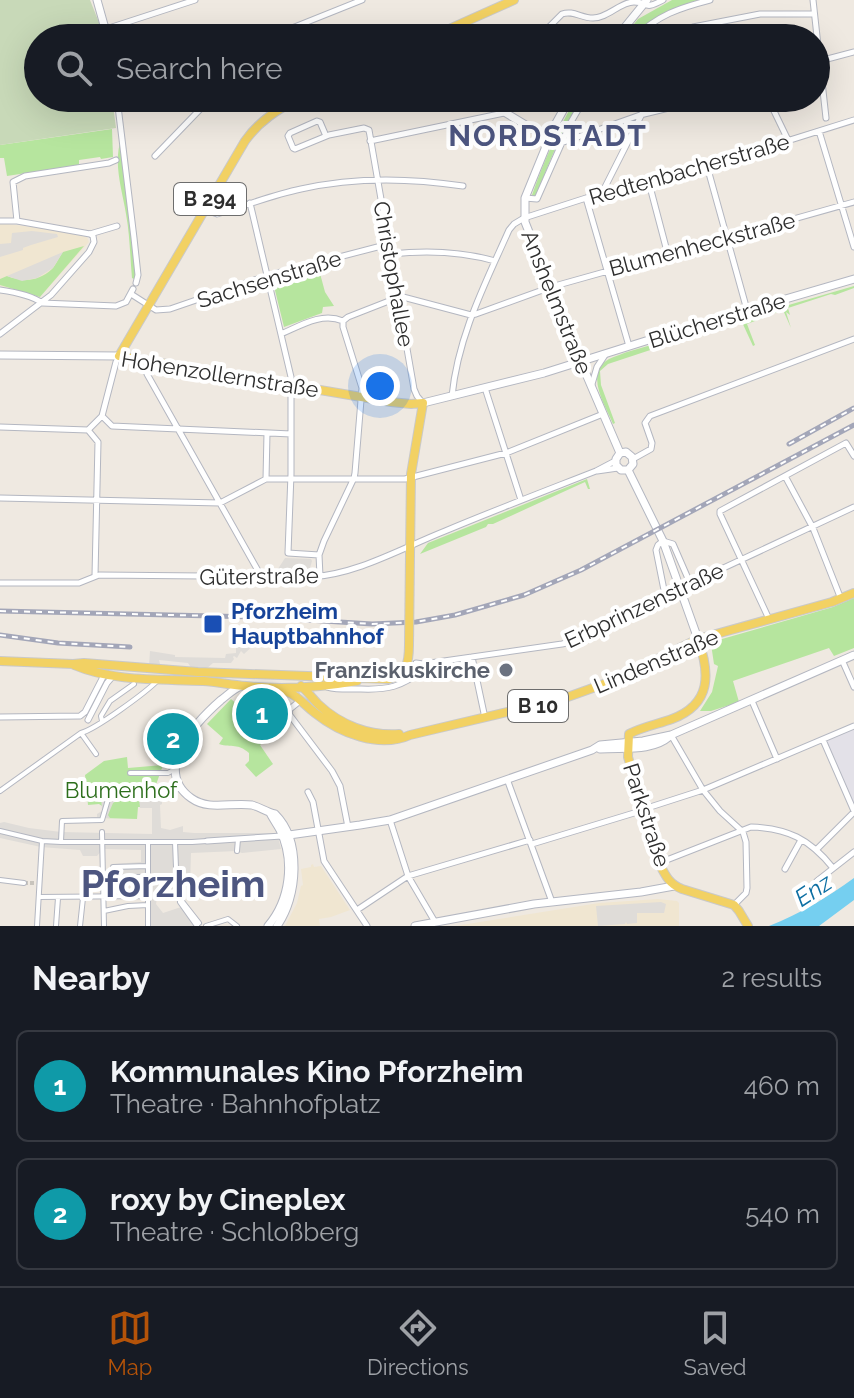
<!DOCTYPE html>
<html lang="en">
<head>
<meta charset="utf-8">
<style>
  body { margin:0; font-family:Raleway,sans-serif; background:#20242c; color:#f1f3f6 }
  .you { position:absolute; left:380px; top:386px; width:28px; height:28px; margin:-20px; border:6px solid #fff; border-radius:50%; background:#1a73e8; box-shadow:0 0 0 12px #1a73e833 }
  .badge { display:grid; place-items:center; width:52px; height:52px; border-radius:50%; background:#b45309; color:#fff; font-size:26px; font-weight:700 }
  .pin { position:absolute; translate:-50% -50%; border:4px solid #fff; box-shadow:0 2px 8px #0006 }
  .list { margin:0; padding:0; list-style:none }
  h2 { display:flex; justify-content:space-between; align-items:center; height:104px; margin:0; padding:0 32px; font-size:34px }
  h2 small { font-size:26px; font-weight:400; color:#9ea1a6 }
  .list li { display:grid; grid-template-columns:52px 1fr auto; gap:24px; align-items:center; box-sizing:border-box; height:112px; margin:0 16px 16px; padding:0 16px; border:2px solid #363941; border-radius:12px }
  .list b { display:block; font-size:30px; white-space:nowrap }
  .list p { margin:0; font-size:26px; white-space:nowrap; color:#9ea1a6 }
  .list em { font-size:26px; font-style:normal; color:#9ea1a6 }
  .icon { flex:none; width:44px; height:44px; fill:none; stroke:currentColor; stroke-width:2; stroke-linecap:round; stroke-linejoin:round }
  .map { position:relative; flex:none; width:854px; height:926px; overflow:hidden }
  .search { position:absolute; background:#171b24; box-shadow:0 8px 32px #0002; left:24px; right:24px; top:24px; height:88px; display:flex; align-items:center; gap:20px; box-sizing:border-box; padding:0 28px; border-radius:44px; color:#9ea1a6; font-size:30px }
  .sheet { height:360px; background:#171b24 }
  nav { display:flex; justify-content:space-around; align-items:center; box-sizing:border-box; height:112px; border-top:2px solid #363941; background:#171b24; font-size:22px; color:#9ea1a6 }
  nav a { display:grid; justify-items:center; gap:4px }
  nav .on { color:#b45309 }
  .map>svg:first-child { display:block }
  .industrial { fill:#e3e1e8 }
  .education { fill:#f0e6d1 }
  .green { fill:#b6e59e }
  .cemetery { fill:#c8d9b8 }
  .plaza { fill:#dfdcd8 }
  .water { fill:#75cff0 }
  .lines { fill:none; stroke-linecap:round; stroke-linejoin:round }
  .pedestrian-tunnel { stroke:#c8c4bd; stroke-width:4; stroke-dasharray:4 2; stroke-linecap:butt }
  .pedestrian-casing { stroke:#b4b7c1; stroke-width:6 }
  .minor-casing { stroke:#b4b7c1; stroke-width:7 }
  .tertiary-casing { stroke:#b4b7c1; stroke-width:9 }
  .secondary-casing { stroke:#b4b7c1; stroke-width:9 }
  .primary-casing { stroke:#c9c9c9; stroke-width:10 }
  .pedestrian { stroke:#fff; stroke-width:4 }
  .minor { stroke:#fff; stroke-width:5 }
  .tertiary { stroke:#fff; stroke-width:7 }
  .secondary { stroke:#fff; stroke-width:7 }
  .primary { stroke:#f2d163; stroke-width:8 }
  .rail-casing { stroke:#a3a6b8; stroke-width:5 }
  .rail { stroke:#fff; stroke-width:2; stroke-dasharray:6; stroke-linecap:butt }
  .minor-bridge-casing { stroke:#b4b7c1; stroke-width:7; stroke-linecap:butt }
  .primary-bridge-casing { stroke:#c9c9c9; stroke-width:10; stroke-linecap:butt }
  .minor-bridge { stroke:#fff; stroke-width:5 }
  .primary-bridge { stroke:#f2d163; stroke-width:8 }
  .transit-dot { fill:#1a4fb4; stroke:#fff; stroke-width:3 }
  .worship-dot { fill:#6b7280; stroke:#fff; stroke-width:3 }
  .labels { text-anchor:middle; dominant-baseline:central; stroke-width:8; stroke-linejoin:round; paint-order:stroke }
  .shield { fill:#fff; stroke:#6d6d6d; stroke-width:2 }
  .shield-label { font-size:20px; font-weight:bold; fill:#2e2e2e }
  .street-label { font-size:22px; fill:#2e2e2e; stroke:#fff }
  .transit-label { font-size:22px; font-weight:bold; fill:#164399; stroke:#fff; text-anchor:start }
  .worship-label { font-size:22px; font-weight:bold; fill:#5b616d; stroke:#fff; text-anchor:end }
  .park-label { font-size:22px; fill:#2c6e1b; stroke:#fff }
  .water-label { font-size:24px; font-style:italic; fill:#0d6fa3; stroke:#fff }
  .district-label { font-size:30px; font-weight:bold; letter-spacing:2px; fill:#4d5680; stroke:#fff }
  .town-label { font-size:38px; font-weight:bold; fill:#4d5680; stroke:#fff }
</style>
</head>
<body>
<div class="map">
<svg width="854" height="926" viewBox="0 0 854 926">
  <rect width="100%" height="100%" fill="#efe9e1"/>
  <!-- industrial -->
  <path class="industrial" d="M854,728V808L824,742Z"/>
  <!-- education -->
  <path class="education" d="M0,223L56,230L87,237L89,242L39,298L0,286Z
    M313,864L314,867L321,866L350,910L331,917L319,919L320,926H285L297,903L301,886L303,885L301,869L311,867V865Z
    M658,899L677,901L679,903V926H455L599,903Z"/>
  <!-- green -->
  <path class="green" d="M672,0H702C671,10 656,15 632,38H623L638,19Z
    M576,98H583C562,128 549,163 536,196L534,197L532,195C544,161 558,129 576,98Z
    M112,129L113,157L101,159L100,157L79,160V165L7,176L4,158H0V145Z
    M121,139L136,277L134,279L132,278C130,257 130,235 126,214C122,189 113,164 121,139Z
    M84,246L40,297L0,285V279L7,276C23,282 38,282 52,269C56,265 59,257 63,252Z
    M318,266L325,292L334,306L323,307L322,313L284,327L272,278Z
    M854,286V288L835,295L831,294L788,308L790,315L786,312L791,328L783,310L747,324L755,345L753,346L741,320L608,364L600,371L601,385L615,423L613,424C605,405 584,373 609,359C615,356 622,354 627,352Z
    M587,479L590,489H588L585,482L493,524H488L486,527L420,554L428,543Z
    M854,598V648L834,656L829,648L733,681L739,702L711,711H700L712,692L718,666L714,664L711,644L715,641L833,607Z
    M231,699L259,723L268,737L260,745L273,764L256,777L245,765L249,761V753C238,743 232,748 219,744L223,738L207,724Z
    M127,757L128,768L163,765L152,796V807H138L137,819L103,818L102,806L99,804L88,805L85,775L104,761Z"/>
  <!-- cemetery -->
  <path class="cemetery" d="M0,0H90L102,30L103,38H38V98H112L116,128L0,145Z"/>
  <!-- plaza -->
  <path class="plaza" d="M32,231L57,234L58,237L31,245L23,248V250L0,257V244L11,243L12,233Z
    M63,252L53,268L37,278L22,281L7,276Z
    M285,558L311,559L312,561L310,568L305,572H276Z
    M242,637L271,638L270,641L257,642L244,654L241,651L237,658L234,656L233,657L234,659L231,663H213L205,670L192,669L188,663L159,660L160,664L157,666H149L150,651L175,655V657L225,658L226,654L236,653V644H242Z
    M136,791L138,794L162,795V804L160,805L161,828L170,830L183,826V832L194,833H277L281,849L242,853L237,851L191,853L190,889L171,895L167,890L158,892L156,904L163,913L181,907L195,926H148V893H142L141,878L114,879V875H123V872L120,869H113V864L141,862V850L105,849L102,850L97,856H83L80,850L41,847L0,838V823L4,822L29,828L61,832L152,834V808H140L139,798L120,799L113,803L108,815L110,818H104V821L86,818L97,817V814L102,811L101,796H111L112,792Z
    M661,902L666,904L664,913H637V923L627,924L626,922L625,924L598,926L596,906Z"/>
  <!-- water -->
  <path class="water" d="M854,878V900L819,926H769C800,914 828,897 854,878Z"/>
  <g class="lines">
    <!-- pedestrian-tunnel -->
    <path class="pedestrian-tunnel" d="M24,883H35"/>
    <defs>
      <path id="pedestrian" d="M102,721L101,716L110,701L134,684
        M81,733L96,754
        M130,773H168L175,769
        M0,791L81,733C96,729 145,693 157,681
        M0,831L42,841L61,842H192L207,841
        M102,832L104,926
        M61,841L62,821L102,820L109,796L157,795
        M175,842L177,893
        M237,851L238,839
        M113,867L148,866
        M114,877H148
        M0,880L24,883
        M39,897L148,896
        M181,900L199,923
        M180,902L197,926
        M104,911L128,906L148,905
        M37,926L42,841
        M56,926L58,898
        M80,926L83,898
        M148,926V842
        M206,926L228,919L237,926"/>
      <path id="minor" d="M813,0L826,118
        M693,27L760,14H814
        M106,29L195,0
        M239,38L248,33L287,30L362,0
        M538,38L562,14C573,10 581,18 593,18C608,18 620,2 634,2C650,2 642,11 663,0
        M634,38C658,15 679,8 710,0
        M816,62L854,52
        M117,98L134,238L138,275L136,283
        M759,98L773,109L788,140
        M240,106L244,98
        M819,131L854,247
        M326,136L320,122L317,121L290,133L288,136L293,148L295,149L329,135L364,128L369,130L414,389L417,396L422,402
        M370,141L504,113
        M561,143L640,115L710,98
        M155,156L211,98
        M707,166L747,310
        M649,183L668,255
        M602,193L650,98
        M525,198L537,199L571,122L585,98
        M586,198L629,346
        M250,203L291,377V474L288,553L319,555
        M206,210L217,214C245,206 272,195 301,189C354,177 410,178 463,186
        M0,221H17L90,234L117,226
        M17,221L13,182L25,176L109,163L116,160
        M391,254C427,250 460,251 495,261
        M0,290C14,292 31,295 42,303L116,306L126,302L133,289
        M131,294L156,310L170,309L266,276L389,244
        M343,321L348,317L394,299L403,297L471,315L476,314L551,287L854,202
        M0,334L51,295L89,252L94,242L93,236L90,234
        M281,334C300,326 321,312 343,321
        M154,363L147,374L261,576
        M592,384L597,367L605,355
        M485,388L521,500
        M452,396C458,336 485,284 509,230L514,224L524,218L586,198L707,166L854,120
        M102,416L112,426L291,434
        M0,427L88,430
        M88,430L98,442L95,576
        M88,430L102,416L116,362L119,356
        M633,459L651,449L652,443L645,423L650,416L854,339
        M597,471L618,468
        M785,476L813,528L841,599
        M266,479L267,433
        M0,498L220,503L266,479H405L506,453L603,414
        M320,576L319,555L324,541L354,478L355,473L362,388L343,327V321
        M0,583H79L99,575L311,577C358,574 402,548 445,531C495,510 545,491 596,471L615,461
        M687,585L854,507
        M665,595L656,550L658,545L663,541L673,544L690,583
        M769,619L720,514V511L846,443L854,456
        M472,657L485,718
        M842,660L854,687
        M416,663L423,664L562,644L575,641L673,592
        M327,687C338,690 349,689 361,689C388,690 401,687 423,670V664
        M301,700L290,709L289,714L332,771L340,786L348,827
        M752,701L777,759
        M0,717L80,716L85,712L104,675
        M88,720L107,683L113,676
        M671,735L703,790L720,811L743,832L746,842L747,888L746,893L735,904
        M823,740L854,811
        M507,779L552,902
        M308,792L313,802L324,861L367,926
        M644,809L703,790L854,726
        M390,820L408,876L435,922
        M207,841L282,836
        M532,844L644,810
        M817,849L854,812
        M659,863L751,827C787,828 810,839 833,868
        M785,869L801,840
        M817,881L854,852
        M357,910L408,876L530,840"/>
      <path id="tertiary" d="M616,38L647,0
        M546,141L570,98"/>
      <path id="secondary" d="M97,0L104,25L111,38
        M481,98L539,133L546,141
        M546,141L545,149L525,198V222L577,353L620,453
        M0,355L119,356
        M423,403L544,373L690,327L854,279
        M620,453L626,452L632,457L633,464L628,470
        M620,453L616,459V465L621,470H628
        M628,470L663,541L698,639
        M241,686C233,689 228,695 221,700C197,721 151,769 191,798C209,811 231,802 252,805C260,807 266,812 275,814C302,841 298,897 277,926
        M600,749C622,747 652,752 669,737
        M282,836L360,825L390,820L592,750L600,745L643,741L671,735L854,655
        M268,926C290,900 295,861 280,830C277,824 273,819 270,813
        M415,926L534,904L641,892L674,886"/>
      <path id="primary" d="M429,38L514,0
        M300,98C278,109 259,121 245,141L119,356L391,402L411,404L423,403L411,474L410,555
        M698,639C710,673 712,704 672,719C658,724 642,727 629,734L628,757L659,863C665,875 669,884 682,889L734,905L739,911L748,926
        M0,661L73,664L84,663L198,672L388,679C407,675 409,662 409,645
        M74,665C114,682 160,679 203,681C218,682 231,685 246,686C281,690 322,687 357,681
        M301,686C307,691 312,698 318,704C340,725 369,736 399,734
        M273,688C297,692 298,700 315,713C340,733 379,749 410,735L562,699L615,680L698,639L832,602L854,593"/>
    </defs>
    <!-- pedestrian casing -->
    <use href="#pedestrian" class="pedestrian-casing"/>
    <!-- minor casing -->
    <use href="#minor" class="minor-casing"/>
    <!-- tertiary casing -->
    <use href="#tertiary" class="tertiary-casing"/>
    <!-- secondary casing -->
    <use href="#secondary" class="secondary-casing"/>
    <!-- primary casing -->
    <use href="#primary" class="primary-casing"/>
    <!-- pedestrian -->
    <use href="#pedestrian" class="pedestrian"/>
    <!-- minor -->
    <use href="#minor" class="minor"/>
    <!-- tertiary -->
    <use href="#tertiary" class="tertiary"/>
    <!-- secondary -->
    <use href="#secondary" class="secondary"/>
    <!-- primary -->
    <use href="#primary" class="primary"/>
    <defs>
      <path id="rail" d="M789,444L854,408
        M0,611L259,617L372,624L416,622L455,615L524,595L581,570L854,425
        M0,635L58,643L130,647"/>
    </defs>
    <!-- rail casing -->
    <use href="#rail" class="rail-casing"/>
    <!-- rail -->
    <use href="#rail" class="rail"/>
    <defs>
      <path id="minor-bridge" d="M673,592L687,585"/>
      <path id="primary-bridge" d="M409,645L410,555"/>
    </defs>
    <!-- minor-bridge casing -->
    <use href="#minor-bridge" class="minor-bridge-casing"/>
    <!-- primary-bridge casing -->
    <use href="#primary-bridge" class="primary-bridge-casing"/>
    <!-- minor-bridge -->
    <use href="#minor-bridge" class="minor-bridge"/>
    <!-- primary-bridge -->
    <use href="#primary-bridge" class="primary-bridge"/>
  </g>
  <!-- markers -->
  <rect class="transit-dot" x="203" y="614" width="20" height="20" rx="4"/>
  <circle class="worship-dot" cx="506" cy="670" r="8"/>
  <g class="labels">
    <!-- shield labels -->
    <g class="shield">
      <rect x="174" y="183" width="72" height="32" rx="6"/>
      <rect x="508" y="690" width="60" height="32" rx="6"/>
    </g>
    <g class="shield-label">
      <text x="210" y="199">B 294</text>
      <text x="538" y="706">B 10</text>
    </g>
    <!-- street labels -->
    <g class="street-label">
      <text transform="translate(689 169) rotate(-16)">Redtenbacherstraße</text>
      <text transform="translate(702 244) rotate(-15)">Blumenheckstraße</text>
      <text transform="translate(394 274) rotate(80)">Christophallee</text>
      <text transform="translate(269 279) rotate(-17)">Sachsenstraße</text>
      <text transform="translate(557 302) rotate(68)">Anshelmstraße</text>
      <text transform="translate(717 320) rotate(-17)">Blücherstraße</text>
      <text transform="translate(220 374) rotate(9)">Hohenzollernstraße</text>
      <text transform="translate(259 576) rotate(-1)">Güterstraße</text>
      <text transform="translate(644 605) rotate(-25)">Erbprinzenstraße</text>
      <text transform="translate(656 661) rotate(-23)">Lindenstraße</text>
      <text transform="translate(647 815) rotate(72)">Parkstraße</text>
    </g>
    <!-- transit labels -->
    <g class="transit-label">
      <text x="231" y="611">Pforzheim<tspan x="231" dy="25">Hauptbahnhof</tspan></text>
    </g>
    <!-- worship labels -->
    <g class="worship-label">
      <text x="490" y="670">Franziskuskirche</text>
    </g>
    <!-- park labels -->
    <g class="park-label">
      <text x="121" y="790">Blumenhof</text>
    </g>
    <!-- water labels -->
    <g class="water-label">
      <text transform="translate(813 890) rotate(-33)">Enz</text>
    </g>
    <!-- district labels -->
    <g class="district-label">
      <text x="548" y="135">NORDSTADT</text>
    </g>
    <!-- town labels -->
    <g class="town-label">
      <text x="173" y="883">Pforzheim</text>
    </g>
  </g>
</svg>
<div class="you"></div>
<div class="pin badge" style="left:262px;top:714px;background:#0f9aa8">1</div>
<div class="pin badge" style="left:173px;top:739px;background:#0f9aa8">2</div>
<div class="search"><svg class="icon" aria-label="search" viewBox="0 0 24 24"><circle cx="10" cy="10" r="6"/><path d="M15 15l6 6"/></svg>Search here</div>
</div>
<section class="sheet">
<h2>Nearby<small>2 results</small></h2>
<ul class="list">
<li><span class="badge" style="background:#0f9aa8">1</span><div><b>Kommunales Kino Pforzheim</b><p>Theatre · Bahnhofplatz</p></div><em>460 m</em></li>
<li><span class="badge" style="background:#0f9aa8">2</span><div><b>roxy by Cineplex</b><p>Theatre · Schloßberg</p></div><em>540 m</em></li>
</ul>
</section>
<nav>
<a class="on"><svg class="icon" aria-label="map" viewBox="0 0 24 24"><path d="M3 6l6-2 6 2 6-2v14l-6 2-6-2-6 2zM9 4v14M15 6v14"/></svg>Map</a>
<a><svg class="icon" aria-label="directions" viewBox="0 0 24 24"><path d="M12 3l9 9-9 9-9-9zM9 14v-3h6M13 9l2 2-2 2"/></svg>Directions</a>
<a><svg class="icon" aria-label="saved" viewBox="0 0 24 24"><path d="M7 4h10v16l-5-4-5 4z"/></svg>Saved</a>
</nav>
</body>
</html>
